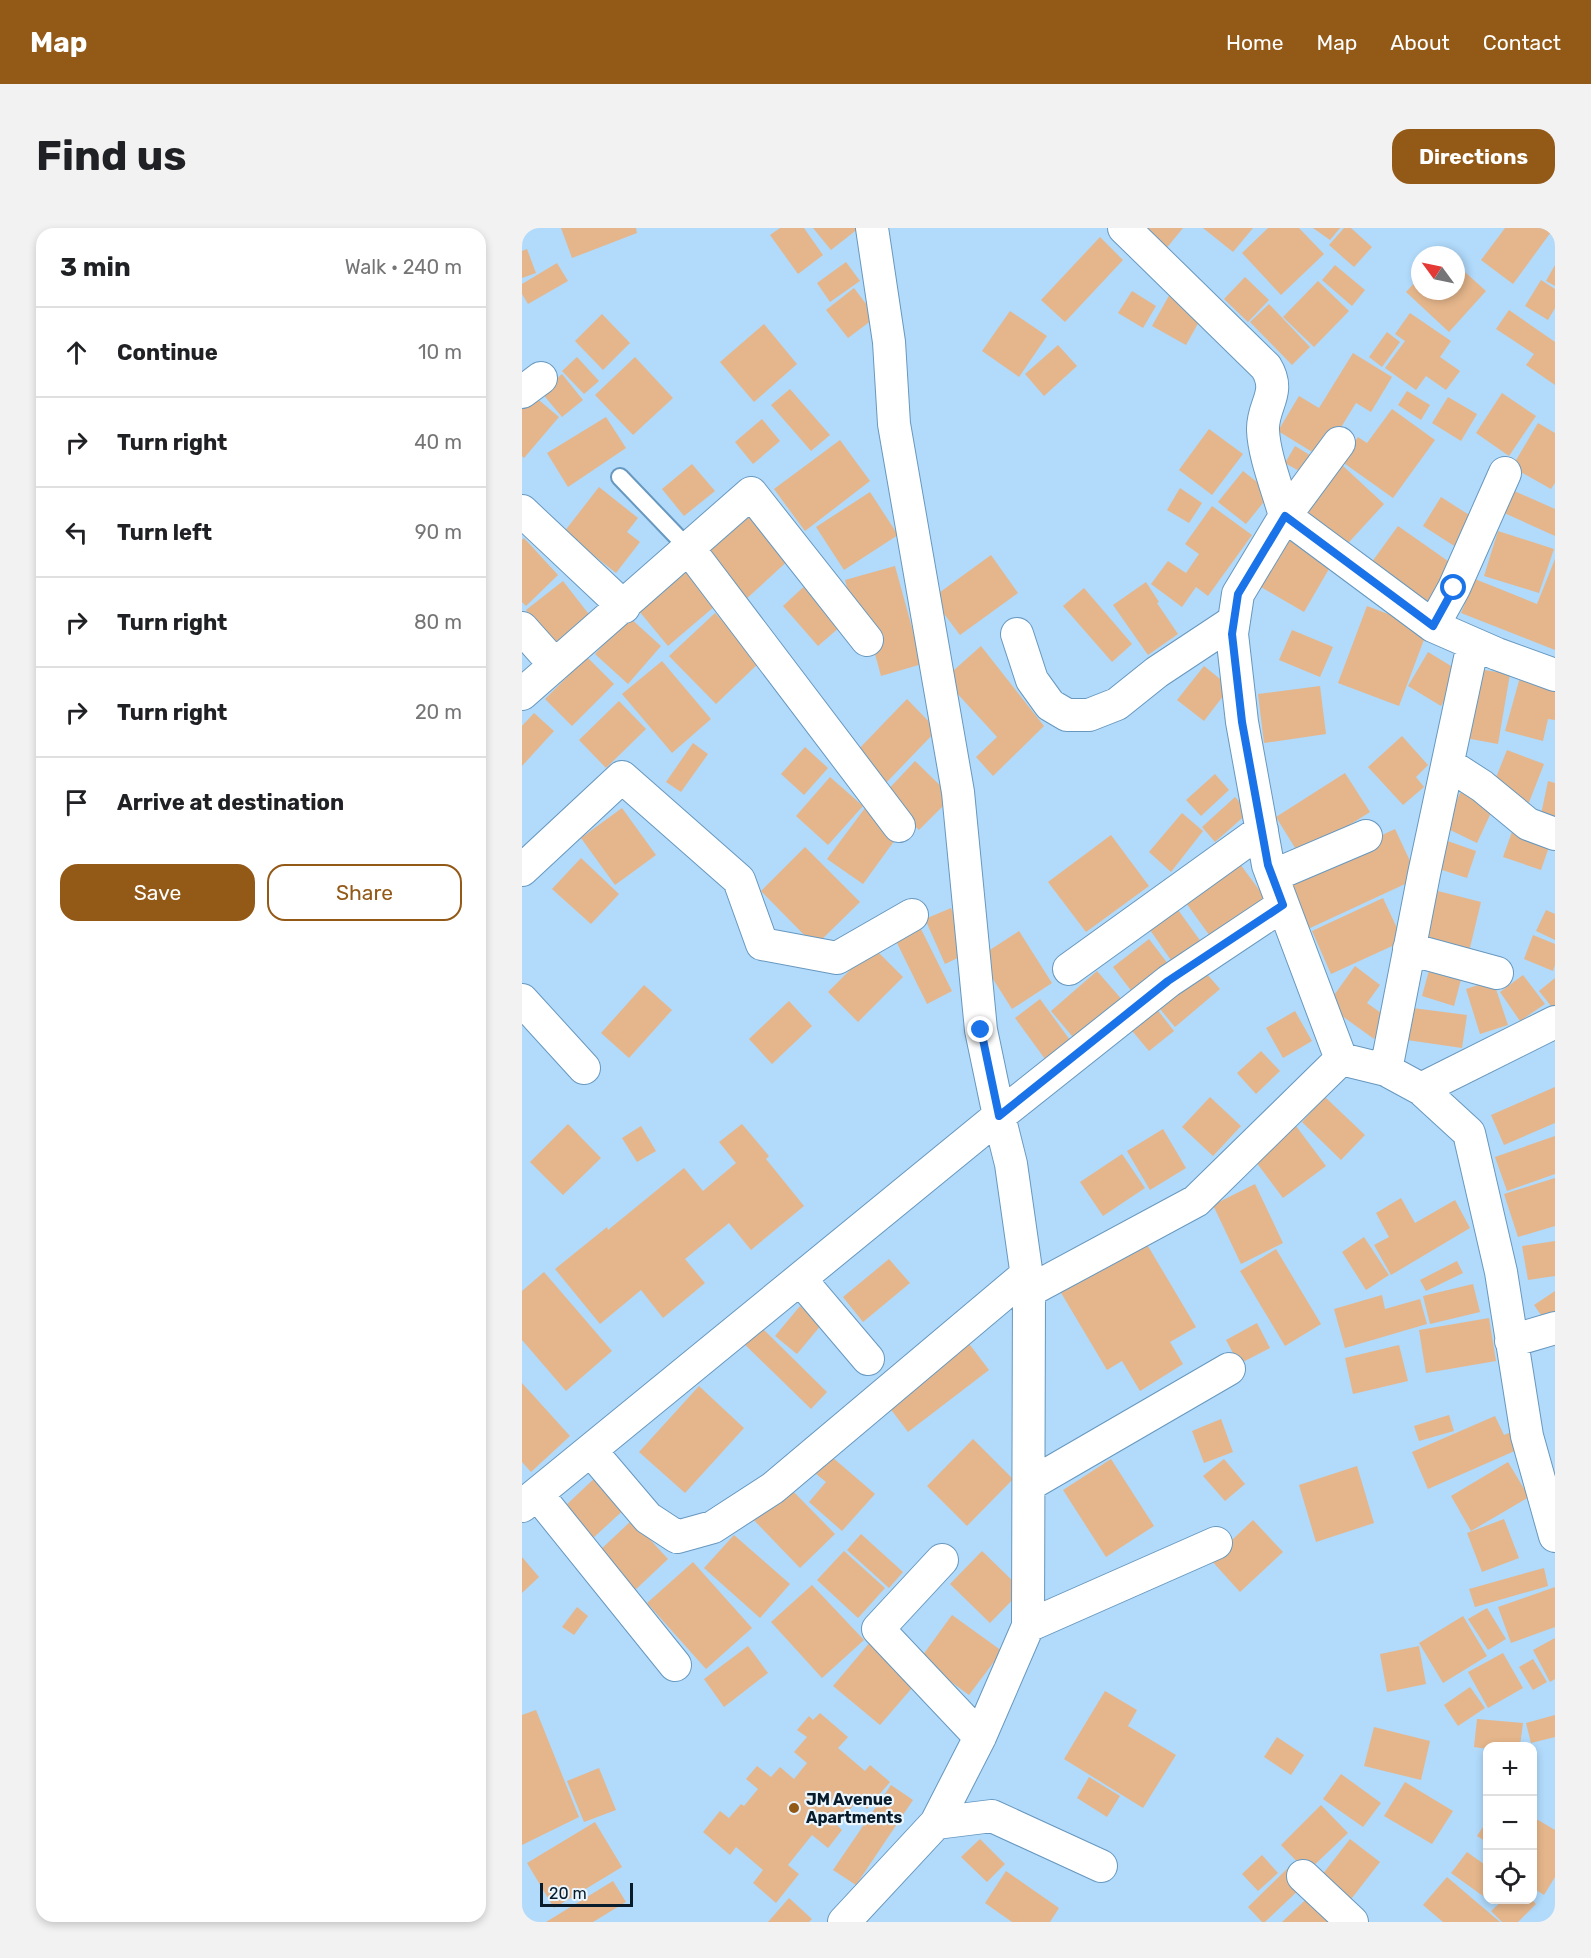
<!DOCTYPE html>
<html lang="en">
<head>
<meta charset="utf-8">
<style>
  body { margin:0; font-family:Rubik,sans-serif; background:#f2f2f2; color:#202124 }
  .controls { position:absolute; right:18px; bottom:18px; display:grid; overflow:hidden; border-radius:12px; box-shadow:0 3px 9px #0003 }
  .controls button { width:54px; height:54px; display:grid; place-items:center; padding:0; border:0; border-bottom:2px solid #e0e0e0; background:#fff; color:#202124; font:30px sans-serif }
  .compass { position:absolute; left:889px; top:18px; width:54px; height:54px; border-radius:50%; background:#fff; box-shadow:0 3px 9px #0003; rotate:303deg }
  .scale { position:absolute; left:18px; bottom:15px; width:93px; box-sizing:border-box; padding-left:6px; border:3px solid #081c2b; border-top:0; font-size:16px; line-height:21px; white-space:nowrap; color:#081c2b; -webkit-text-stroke:4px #ecf6ff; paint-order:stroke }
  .stop { position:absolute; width:18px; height:18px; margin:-14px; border:4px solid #1a73e8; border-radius:50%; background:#fff }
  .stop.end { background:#1a73e8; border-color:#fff; box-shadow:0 2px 6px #0008 }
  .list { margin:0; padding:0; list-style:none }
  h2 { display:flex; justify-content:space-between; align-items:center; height:78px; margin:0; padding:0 24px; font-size:26px }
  h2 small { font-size:20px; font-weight:400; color:#757577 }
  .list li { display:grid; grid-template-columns:39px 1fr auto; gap:18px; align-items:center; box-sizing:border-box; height:90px; padding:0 24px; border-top:2px solid #e0e0e0 }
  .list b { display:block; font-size:22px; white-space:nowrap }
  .list em { font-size:20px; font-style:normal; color:#757577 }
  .actions { display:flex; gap:12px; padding:18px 24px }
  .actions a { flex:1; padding:14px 0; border:2px solid #935917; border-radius:18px; text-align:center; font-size:21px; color:#935917 }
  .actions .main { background:#935917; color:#fff }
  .icon { flex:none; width:33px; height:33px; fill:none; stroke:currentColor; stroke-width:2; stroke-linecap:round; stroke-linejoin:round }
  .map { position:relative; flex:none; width:1033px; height:1694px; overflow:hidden; border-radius:18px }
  header { display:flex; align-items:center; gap:36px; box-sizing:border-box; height:84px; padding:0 30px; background:#935917; color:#fff }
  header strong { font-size:28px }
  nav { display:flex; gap:33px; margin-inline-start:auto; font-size:21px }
  .intro { display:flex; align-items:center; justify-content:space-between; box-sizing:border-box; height:144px; padding:0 36px }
  h1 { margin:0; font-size:42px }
  .button { padding:15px 27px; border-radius:18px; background:#935917; color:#fff; font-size:21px; font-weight:700 }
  main { display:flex; gap:36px; padding:0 36px }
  aside { flex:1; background:#fff; border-radius:18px; box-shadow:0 3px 9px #0003 }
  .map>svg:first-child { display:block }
  .building { fill:#e5b68b }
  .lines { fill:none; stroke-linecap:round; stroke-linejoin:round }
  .service-casing { stroke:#6798bf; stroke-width:20 }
  .minor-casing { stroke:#6798bf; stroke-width:34 }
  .service { stroke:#fff; stroke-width:16 }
  .minor { stroke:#fff; stroke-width:32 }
  .route { stroke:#1a73e8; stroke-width:8 }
  .poi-dot { fill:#935917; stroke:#ecf6ff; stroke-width:2 }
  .labels { text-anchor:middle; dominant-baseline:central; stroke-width:4.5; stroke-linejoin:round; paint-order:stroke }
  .poi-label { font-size:16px; font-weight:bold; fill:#081c2b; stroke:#ecf6ff; text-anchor:start }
</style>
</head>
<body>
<header>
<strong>Map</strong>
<nav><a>Home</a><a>Map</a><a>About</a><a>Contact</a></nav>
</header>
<div class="intro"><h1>Find us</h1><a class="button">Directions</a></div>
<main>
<aside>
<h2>3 min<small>Walk · 240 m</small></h2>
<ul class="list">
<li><svg class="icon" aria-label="ahead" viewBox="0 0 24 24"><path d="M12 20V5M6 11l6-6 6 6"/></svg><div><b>Continue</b></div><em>10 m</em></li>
<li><svg class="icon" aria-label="right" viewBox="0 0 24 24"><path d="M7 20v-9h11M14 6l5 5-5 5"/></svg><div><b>Turn right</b></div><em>40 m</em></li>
<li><svg class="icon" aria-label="left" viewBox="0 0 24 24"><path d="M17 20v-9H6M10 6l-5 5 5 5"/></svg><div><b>Turn left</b></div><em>90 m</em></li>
<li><svg class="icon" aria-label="right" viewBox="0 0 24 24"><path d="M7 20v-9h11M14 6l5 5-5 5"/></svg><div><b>Turn right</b></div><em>80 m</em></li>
<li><svg class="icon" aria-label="right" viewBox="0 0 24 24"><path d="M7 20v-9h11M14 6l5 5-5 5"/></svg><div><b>Turn right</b></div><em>20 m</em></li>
<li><svg class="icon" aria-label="arrive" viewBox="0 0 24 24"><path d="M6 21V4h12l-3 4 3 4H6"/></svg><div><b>Arrive at destination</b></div></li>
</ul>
<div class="actions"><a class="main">Save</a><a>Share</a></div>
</aside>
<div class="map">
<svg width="1033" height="1694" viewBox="0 0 1033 1694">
  <rect width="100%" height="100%" fill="#b1dafb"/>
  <!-- building -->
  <path class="building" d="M39,0H114L115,5L50,30Z
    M258,0H282L301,27L276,46L248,7Z
    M291,0H337L309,22Z
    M618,0H661L643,22Z
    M681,0H731L711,24Z
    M746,0H777L802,26L759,67L720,25Z
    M791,0H818L808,12Z
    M822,0H829L850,19L832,39L807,17Z
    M983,0H1024L1029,4L991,56L959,32Z
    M578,9L601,32L543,94L519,72Z
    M5,21L14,45L0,50V23Z
    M324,34L338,53L308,74L295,55Z
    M35,35L46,53L6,76L0,66V56Z
    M934,36L964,63L927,104L884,64L898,49V63H934Z
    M813,37L843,62L830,78L800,52Z
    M1033,37V58L1024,53Z
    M723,49L747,72L726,94L702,71Z
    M1019,52L1033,61V80L1026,92L1003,78Z
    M796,53L827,83L792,119L761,89Z
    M332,60L354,89L326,110L304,82Z
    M610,63L634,78L621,100L596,85Z
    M649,64L683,83L664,117L630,98Z
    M747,76L788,119L770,137L728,94Z
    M987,82L1033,114V157L1004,137L1012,126L974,101Z
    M488,83L525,108L497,149L460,123Z
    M888,85L929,113L918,129L938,143L924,162L904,148L894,162L863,140L883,113L873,106Z
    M80,86L108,115L81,142L53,113Z
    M242,96L275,136L232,174L198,134Z
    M865,104L878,114L860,139L847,129Z
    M536,117L555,138L522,168L503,146Z
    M831,125L870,149L849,184L834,175L800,230L756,203L777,168L797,180Z
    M55,129L77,153L62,166L40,143Z
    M113,129L151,170L111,207L73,167Z
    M40,146L61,172L40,189L19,164Z
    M268,161L308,207L289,223L249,177Z
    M5,162L37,189L2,230L0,228V167Z
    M885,163L908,177L899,192L876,177Z
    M980,165L1014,188L987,228L954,205Z
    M926,169L955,186L939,213L910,195Z
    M870,181L913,212L871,270L819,233L836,209L845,215Z
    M84,189L104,220L46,259L25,225Z
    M240,191L258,213L231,236L213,214Z
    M1016,195L1033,205V255L1029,261L990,239Z
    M687,201L721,226L690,267L657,242Z
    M318,212L348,253L283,303L252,261Z
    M773,218L796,232L786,248L763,235Z
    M170,236L193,263L162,288L140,261Z
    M820,237L862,276L818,324L777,285Z
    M721,243L749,265L724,296L696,274Z
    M77,259L116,290L105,304L118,314L94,345L42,304Z
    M658,260L680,275L667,295L645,282Z
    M990,262L1033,281V308L980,284Z
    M348,264L376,307L322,342L294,299Z
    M919,269L955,292L937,321L901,298Z
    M690,278L730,307L686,368L674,359L660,379L629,356L646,333L664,345L677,326L663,316Z
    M231,283L271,328L222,373L182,328Z
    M876,298L933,338L904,378L847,338Z
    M976,303L1032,321L1017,365L962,348Z
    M2,310L36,347L4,378L0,374V312Z
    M768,310L811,334L782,384L739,359Z
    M469,327L496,365L438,407L410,370Z
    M1033,331V422L939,385L953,351L1015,376Z
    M373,338L400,436L359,448L341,382L332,385L323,352Z
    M163,343L193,378L146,418L117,383Z
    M290,351L326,392L296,418L261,378Z
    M41,353L69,389L32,418L4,382Z
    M624,354L637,374L635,375L656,406L626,427L591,377Z
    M562,360L610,416L590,434L541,378Z
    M845,378L906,401L877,478L816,455Z
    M193,385L239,433L194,476L147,428Z
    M107,389L139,418L106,456L73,426Z
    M770,402L811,419L798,449L757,432Z
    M459,418L522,498L471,548L454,529L475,509L422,451Z
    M906,424L939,444L919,478L886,458Z
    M65,429L92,456L50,498L23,471Z
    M140,433L189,491L150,525L100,466Z
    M682,438L708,459L682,493L655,472Z
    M950,440L988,446L976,516L938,509Z
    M998,449L1033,458V492L1026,491L1021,513L983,503Z
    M798,458L804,506L742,515L736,466Z
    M385,471L415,502L363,556L332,526Z
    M97,473L124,501L84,540L57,512Z
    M12,485L32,503L0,538V498Z
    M880,508L906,537L894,549L902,559L881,577L846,539Z
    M171,515L186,526L159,564L144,554Z
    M283,519L306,540L282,567L259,546Z
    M985,522L1022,536L1006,577L969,562Z
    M393,533L430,569L397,602L361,567Z
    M823,545L848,584L778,628L754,589Z
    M693,546L707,562L679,588L664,572Z
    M308,549L341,578L306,617L274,588Z
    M1026,553L1033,555V600L1017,596Z
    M940,561L973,576L955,615L922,599Z
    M713,569L727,584L693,614L680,599Z
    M100,580L134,627L93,657L59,610Z
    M343,580L378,605L341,656L305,631Z
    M660,585L681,603L649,644L627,624Z
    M873,601L896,650L786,701L763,652Z
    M991,601L1029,613L1019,642L981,629Z
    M589,607L627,658L564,704L526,654Z
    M920,611L954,623L945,650L911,639Z
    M283,619L338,674L293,718L239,663Z
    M712,628L747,675L693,715L659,668Z
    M59,630L97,666L69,696L30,661Z
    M916,663L959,674L946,728L902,717Z
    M861,670L881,713L809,746L790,703Z
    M654,679L682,718L653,738L626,699Z
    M429,680L448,724L423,736L403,691Z
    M1024,682L1033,686V712L1014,703Z
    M399,701L430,763L405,776L374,713Z
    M497,703L530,755L490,781L457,729Z
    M1011,707L1033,716V737L1031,743L1002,731Z
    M627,711L650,741L614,769L591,739Z
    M351,719L381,749L336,794L306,764Z
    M909,735L941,744L932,778L900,768Z
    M677,737L698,761L653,799L633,775Z
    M833,738L858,757L845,775L866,790L852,811L805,777Z
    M575,743L602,774L555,814L529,783Z
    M1001,747L1023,776L998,793L978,764Z
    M1033,750V783L1017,763Z
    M971,752L986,797L958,806L944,761Z
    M122,757L150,782L107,830L79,805Z
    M518,771L548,812L523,831L493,790Z
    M627,771L652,803L627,823L601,792Z
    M267,773L290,798L250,836L227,811Z
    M883,779L945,787L940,820L878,811Z
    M773,783L790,813L761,830L744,800Z
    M739,823L758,843L734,866L715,845Z
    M1033,859V895L982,917L969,887Z
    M688,869L719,898L691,928L660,899Z
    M803,869L843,907L819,932L780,894Z
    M771,894L804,938L761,970L728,926Z
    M46,896L79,930L41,967L8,934Z
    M220,896L247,928L244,931L282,978L229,1022L207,995L163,1031L183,1055L141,1090L119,1062L78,1096L33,1041L85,999L86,1002L162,940L181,963L214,935L197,914Z
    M119,898L134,923L115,934L100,910Z
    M641,901L664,940L628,962L605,923Z
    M1033,908V946L985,963L973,929Z
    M600,926L623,960L581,988L558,954Z
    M1033,950V998L996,1009L982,966Z
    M733,956L761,1015L719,1036L691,977Z
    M879,970L893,995L933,972L948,1000L869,1047L852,1017L867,1009L854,985Z
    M620,1008L674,1099L648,1114L661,1136L618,1163L600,1133L585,1142L535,1058Z
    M842,1009L867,1047L844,1062L820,1024Z
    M1033,1013V1048L1006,1052L1000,1018Z
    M754,1021L799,1096L763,1118L718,1043Z
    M367,1031L388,1055L341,1094L321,1069Z
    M935,1033L941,1045L904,1063L898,1052Z
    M22,1044L90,1123L44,1163L0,1112V1063Z
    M951,1056L958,1084L908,1096L901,1068Z
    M1033,1063V1093L1026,1097L1012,1077Z
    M860,1067L863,1081L898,1071L905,1096L823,1120L812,1081Z
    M278,1078L300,1096L275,1126L253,1108Z
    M967,1090L974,1133L904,1145L897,1102Z
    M231,1091L305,1164L289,1181L214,1108Z
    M735,1095L748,1120L717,1136L704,1112Z
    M445,1113L467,1142L386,1204L364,1175Z
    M877,1117L886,1153L831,1166L823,1130Z
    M0,1155L48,1208L9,1244L0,1234Z
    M177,1158L222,1200L163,1265L117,1224Z
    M927,1187L932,1203L897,1213L892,1198Z
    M973,1188L982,1207L999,1200L1006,1217L906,1261L890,1224Z
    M699,1191L711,1224L682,1235L670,1203Z
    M451,1211L491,1251L445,1298L405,1258Z
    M303,1223L353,1266L320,1303L287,1274L304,1254L288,1241Z
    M589,1231L632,1298L584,1329L541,1262Z
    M702,1231L723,1256L703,1273L681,1248Z
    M986,1234L1007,1269L949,1303L929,1268Z
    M835,1238L852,1295L794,1314L777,1257Z
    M77,1246L106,1278L70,1311L41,1280Z
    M262,1254L313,1306L278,1340L227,1287Z
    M982,1291L997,1330L960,1344L945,1305Z
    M110,1292L146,1331L111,1364L75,1325Z
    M731,1292L761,1324L718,1364L689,1332Z
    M339,1306L381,1344L367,1360L325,1322Z
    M212,1307L268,1356L238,1390L182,1340Z
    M322,1323L363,1360L336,1390L295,1352Z
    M460,1323L500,1362L468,1395L428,1356Z
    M0,1329L17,1349L0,1365Z
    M171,1334L230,1400L184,1441L125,1375Z
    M1022,1340L1026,1358L953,1379L947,1361Z
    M290,1357L342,1412L300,1450L249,1394Z
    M1033,1359V1399L989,1415L976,1379Z
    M55,1379L66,1388L52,1407L40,1399Z
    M965,1380L984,1411L966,1422L946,1391Z
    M430,1387L480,1423L447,1467L398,1431Z
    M941,1388L965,1428L921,1455L897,1415Z
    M1033,1410V1451L1028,1454L1011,1422Z
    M349,1413L396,1453L358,1497L311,1458Z
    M226,1418L246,1445L202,1479L182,1451Z
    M897,1418L904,1456L865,1464L858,1426Z
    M981,1425L1001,1460L966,1480L946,1444Z
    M1011,1431L1025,1454L1011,1462L997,1439Z
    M948,1459L963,1480L936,1498L922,1477Z
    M583,1463L615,1482L606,1498L654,1527L621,1580L542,1531Z
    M14,1482L57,1589L0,1617V1487Z
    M298,1485L326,1509L316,1520L343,1543L348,1537L368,1554L345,1581L335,1573L315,1597L320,1602L306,1620L290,1607L266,1637L277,1646L254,1675L231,1655L241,1642L214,1619L208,1627L181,1604L198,1583L207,1590L219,1576L222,1578L236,1561L224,1551L235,1538L249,1549L258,1539L272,1551L285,1535L272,1524L285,1509L275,1502L287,1488L291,1492Z
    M1033,1487V1509L1009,1515L1004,1495Z
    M955,1491L1001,1495L998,1518H966V1521L952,1519Z
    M852,1499L908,1513L899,1552L842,1538Z
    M755,1509L782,1527L769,1547L742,1529Z
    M77,1540L94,1582L62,1594L45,1553Z
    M819,1546L859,1575L841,1599L801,1571Z
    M567,1549L598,1568L585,1589L555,1570Z
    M883,1554L931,1583L910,1616L862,1588Z
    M369,1557L391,1572L334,1657L311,1642Z
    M799,1577L826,1605L785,1644L759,1617Z
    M1011,1589L1033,1602V1649L1022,1667L1011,1660Z
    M966,1591V1615L955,1608Z
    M73,1594L100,1639L32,1680L5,1635Z
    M458,1611L483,1636L465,1654L439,1629Z
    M828,1611L858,1634L823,1679L793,1656Z
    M945,1624L966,1639V1662L961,1668L929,1645Z
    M740,1627L756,1645L736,1663L720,1646Z
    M767,1639L783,1656L743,1694H740L726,1679Z
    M484,1643L537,1680L528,1694H490L463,1675Z
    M925,1649L978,1694H921L901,1677Z
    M91,1653L104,1674L71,1694H24Z
    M794,1662L823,1694H760Z
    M267,1670L290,1691L287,1694H246Z
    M981,1672H1010L1014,1676L996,1694H980L969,1683Z"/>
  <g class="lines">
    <defs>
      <path id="service" d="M98,249L167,321"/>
      <path id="minor" d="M602,0L744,139C760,165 740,177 741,202C742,228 756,262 763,288L716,366L710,406L720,494L746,637L819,831
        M0,164L19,150
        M817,215L763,288L911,398L975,426L1033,447
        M0,283L102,379
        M167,321L377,598
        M911,398L932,360L983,245
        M0,400L33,437
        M495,406L510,452L528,477L545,487H567L595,476L635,444L712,393
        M0,466L229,265L345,412
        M926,536L960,558L1006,596L1033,606
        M0,642L100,549L217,652L240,716L315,730L390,687
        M750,648L844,608
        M887,721L975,745
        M547,741L740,602
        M0,772L62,840
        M864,842L902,646L951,416
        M899,861L1033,794
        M278,1051L346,1131
        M507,1063L674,973L819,831L864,842L899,861L947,905L979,1044L1005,1208L1033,1308
        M989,1113L1033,1100
        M69,1223L126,1290L155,1309L191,1299L251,1260L504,1047
        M507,1257L707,1141
        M16,1267L153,1437
        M0,1278L477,888L647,753L761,677
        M420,1332L356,1401L458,1509
        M506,1398L694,1315
        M414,1595L470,1588L579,1638
        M781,1648L830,1694
        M322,1694L414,1595L458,1509L506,1398L507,1063L489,936L477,888L459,802L436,564L372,196L367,114L350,0"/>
    </defs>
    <!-- service casing -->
    <use href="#service" class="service-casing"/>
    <!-- minor casing -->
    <use href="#minor" class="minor-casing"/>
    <!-- service -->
    <use href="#service" class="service"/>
    <!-- minor -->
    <use href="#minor" class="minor"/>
  </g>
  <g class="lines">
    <!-- route -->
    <path class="route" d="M459,802L477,888L646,753L761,677L746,637L720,494L710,406L716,366L763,288L911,398L932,360"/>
  </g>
  <!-- markers -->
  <circle class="poi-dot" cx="272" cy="1580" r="6"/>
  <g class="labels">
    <!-- poi labels -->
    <g class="poi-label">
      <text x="284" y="1571">JM Avenue<tspan x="284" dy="18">Apartments</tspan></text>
    </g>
  </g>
</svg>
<div class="controls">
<button>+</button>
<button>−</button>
<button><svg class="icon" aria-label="locate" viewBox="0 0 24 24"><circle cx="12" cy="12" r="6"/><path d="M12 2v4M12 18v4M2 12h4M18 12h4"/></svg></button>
</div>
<svg class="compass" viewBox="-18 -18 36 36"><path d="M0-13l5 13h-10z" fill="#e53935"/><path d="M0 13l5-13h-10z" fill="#757577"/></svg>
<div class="scale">20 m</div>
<div class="stop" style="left:932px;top:360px"></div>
<div class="stop end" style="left:459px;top:802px"></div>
</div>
</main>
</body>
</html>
